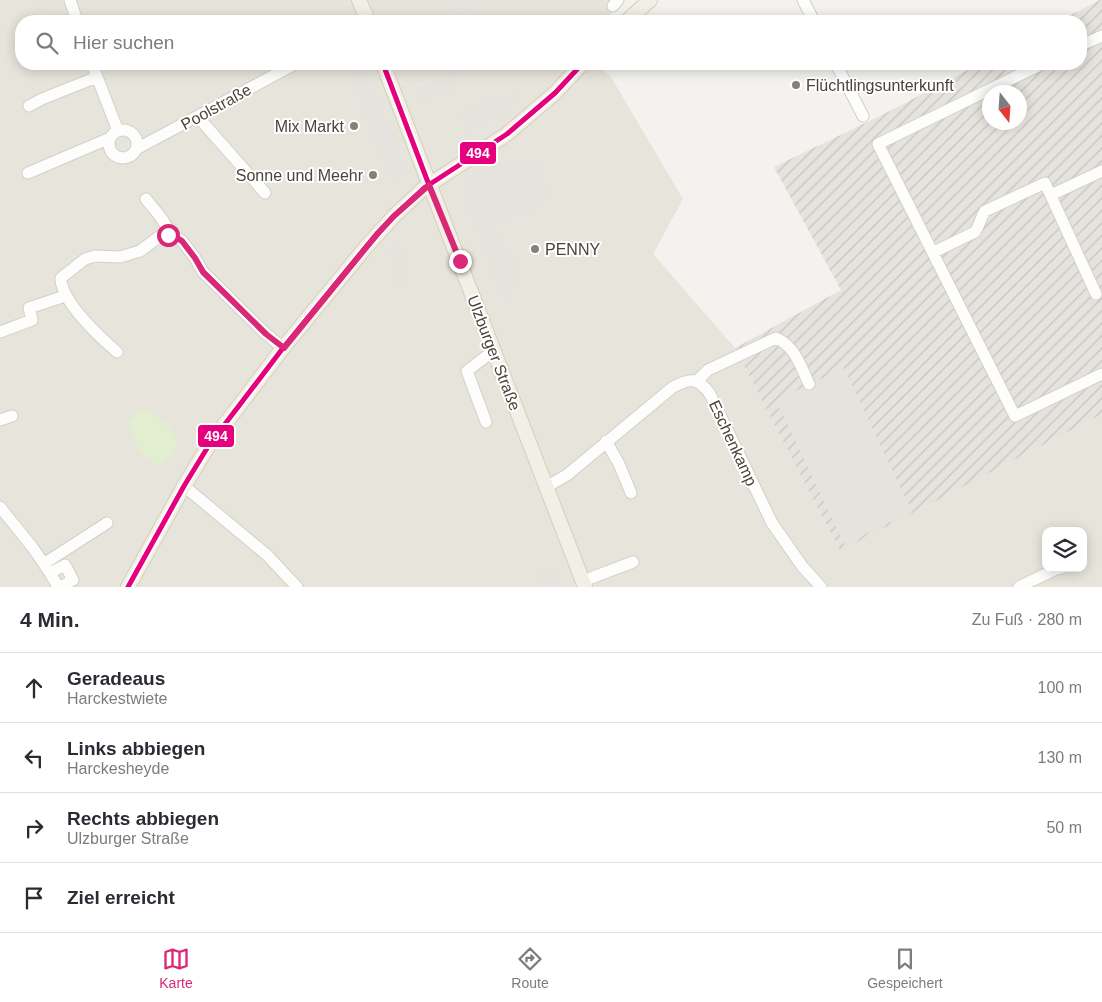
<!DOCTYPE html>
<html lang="de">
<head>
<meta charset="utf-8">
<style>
  body { margin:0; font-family:Arial,sans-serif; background:#f2f2f3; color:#2b2b33 }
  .controls { position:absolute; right:15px; bottom:15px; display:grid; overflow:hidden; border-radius:10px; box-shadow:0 2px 12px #0003 }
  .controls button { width:45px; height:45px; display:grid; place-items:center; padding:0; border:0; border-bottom:1px solid #e1e1e2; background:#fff; color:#2b2b33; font:25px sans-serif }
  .compass { position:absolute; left:982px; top:85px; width:45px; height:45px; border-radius:50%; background:#fff; box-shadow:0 2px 12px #0003; rotate:163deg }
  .stop { position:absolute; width:15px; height:15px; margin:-11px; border:4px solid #db2777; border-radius:50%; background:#fff }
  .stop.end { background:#db2777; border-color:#fff; box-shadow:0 1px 5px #0008 }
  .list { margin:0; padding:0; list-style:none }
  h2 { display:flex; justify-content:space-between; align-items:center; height:65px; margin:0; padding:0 20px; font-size:21px }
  h2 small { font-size:16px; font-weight:400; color:#7c7c81 }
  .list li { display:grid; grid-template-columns:32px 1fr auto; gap:15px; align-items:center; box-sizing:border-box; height:70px; padding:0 20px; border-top:1px solid #e1e1e2 }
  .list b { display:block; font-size:19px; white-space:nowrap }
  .list p { margin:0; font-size:16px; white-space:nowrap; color:#7c7c81 }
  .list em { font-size:16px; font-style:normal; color:#7c7c81 }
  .icon { flex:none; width:28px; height:28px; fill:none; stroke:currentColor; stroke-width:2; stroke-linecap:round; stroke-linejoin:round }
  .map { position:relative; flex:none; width:1102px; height:587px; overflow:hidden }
  .search { position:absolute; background:#fff; box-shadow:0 2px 12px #0003; left:15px; right:15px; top:15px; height:55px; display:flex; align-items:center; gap:12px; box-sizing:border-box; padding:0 18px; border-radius:20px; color:#7c7c81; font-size:19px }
  .sheet { height:345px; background:#fff }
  nav { display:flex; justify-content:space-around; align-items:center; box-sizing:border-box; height:70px; border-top:1px solid #e1e1e2; background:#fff; font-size:14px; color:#7c7c81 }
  nav a { display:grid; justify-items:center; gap:2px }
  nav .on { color:#db2777 }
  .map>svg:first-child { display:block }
  .residential { fill:#e7e4dc; fill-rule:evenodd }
  .industrial { fill:url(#industrial-furrows); fill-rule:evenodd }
  .park { fill:#e1eecf }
  .parking { fill:#e6e3df }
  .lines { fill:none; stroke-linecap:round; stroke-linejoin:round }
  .minor-casing { stroke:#d2d0cb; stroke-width:13 }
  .major-casing { stroke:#d6cebb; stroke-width:16 }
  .minor { stroke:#fdfdfc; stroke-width:11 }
  .major { stroke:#f2efe6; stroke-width:14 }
  .bus-1-casing { stroke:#fff; stroke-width:9 }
  .bus-1 { stroke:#e5007d; stroke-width:5 }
  .route { stroke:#db2777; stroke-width:6 }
  .poi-dot { fill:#868178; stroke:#fff; stroke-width:2 }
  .labels { text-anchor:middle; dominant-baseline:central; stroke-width:4; stroke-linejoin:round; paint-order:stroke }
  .poi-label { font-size:16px; fill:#4b4439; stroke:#fff; text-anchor:start }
  .street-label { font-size:16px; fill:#4b4439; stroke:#fff }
  .line-badge { stroke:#fff; stroke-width:2 }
  .badge-label { font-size:14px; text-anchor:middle; font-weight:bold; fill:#fff }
</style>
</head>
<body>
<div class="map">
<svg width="1102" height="587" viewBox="0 0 1102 587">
  <defs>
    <pattern id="industrial-furrows" width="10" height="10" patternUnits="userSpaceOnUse" patternTransform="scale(1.25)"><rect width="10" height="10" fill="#e6e2de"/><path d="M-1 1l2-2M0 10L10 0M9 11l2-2" fill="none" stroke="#c7c3bf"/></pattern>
  </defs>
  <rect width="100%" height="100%" fill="#f4f2ee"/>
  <!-- residential -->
  <path class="residential" d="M0,0H623L605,21H21V64H597L611,77L683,199L653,254L735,348L840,551L1102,414V587H0ZM1046,531H1083V568H1046Z"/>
  <!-- industrial -->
  <path class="industrial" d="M1100,0H1102V414L840,551L735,348L841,290L774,167L884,114L979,64H1081V21H1059ZM990,92H1020V122H990Z"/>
  <!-- park -->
  <path class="park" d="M147,410C161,420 186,434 172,455C169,459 164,463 161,467L140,452L127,423L137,413Z"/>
  <!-- parking -->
  <path class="parking" d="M450,0H480L457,18Z
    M349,64H364L407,174L390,180L345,65Z
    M455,73L460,87L419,103L414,88Z
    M513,92L519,97L508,108L488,122L466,131L459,112L496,96L500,101Z
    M513,158L516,166L536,159L549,195L541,199L543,207L495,225L504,250L510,248L522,278L516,281L512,297L503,300L464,195L466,181L480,171Z
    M397,239L407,265L401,270L405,284L401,288L394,276L397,269L386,250Z
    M844,368L912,512L844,544L776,400Z
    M553,565L562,586L542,587L536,572Z"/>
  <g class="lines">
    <defs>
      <path id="minor" d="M70,0L77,21
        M803,0L814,21
        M613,6L618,0
        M1081,45L1102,36
        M92,64L118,131
        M836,64L863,116
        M1042,64L878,144L1015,416L1102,374
        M29,106L42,99L97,77
        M198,117L265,193
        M109 144a14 14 0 1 1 28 0a14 14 0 1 1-28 0Z
        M138,148L295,64
        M28,173L110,138
        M1051,195L1102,171
        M146,199C153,209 169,223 168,235
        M934,252L975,232C980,225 980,218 985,211L1045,183L1096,294
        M0,332L32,320L29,308L65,296
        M117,352C100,337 61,302 61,278L85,259L95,256L120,257L140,251L160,236H174L182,241L195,258L203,272L265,333L283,348
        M697,381L708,370L776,338C795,346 801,367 809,384
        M0,420L12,416
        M486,422L467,371L493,351
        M606,441L619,464L631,493
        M184,486L267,555L297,587
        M546,487L567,475L673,387C689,378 698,377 710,394L772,523L802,566L821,587
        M0,507L33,548L50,573
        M45,563L107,523
        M583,581L633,562
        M58,587L50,573L65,565L73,580L60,587
        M1019,587L1056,569L1061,568"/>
      <path id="major" d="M359,0L368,21
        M627,21L650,0
        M383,64L585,587
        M128,587L184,486L209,445L283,348L366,247L394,216L424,188L507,134L555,93L582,64"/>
    </defs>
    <!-- minor casing -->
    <use href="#minor" class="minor-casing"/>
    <!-- major casing -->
    <use href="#major" class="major-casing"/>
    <!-- minor -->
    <use href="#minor" class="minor"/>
    <!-- major -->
    <use href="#major" class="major"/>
    <defs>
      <path id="bus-1" d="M383,64L429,185
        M128,587L184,486L209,445L283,348L366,247L394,216L424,188L507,134L555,93L582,64"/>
    </defs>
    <!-- bus-1 casing -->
    <use href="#bus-1" class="bus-1-casing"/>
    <!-- bus-1 -->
    <use href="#bus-1" class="bus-1"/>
  </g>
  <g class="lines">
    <!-- route -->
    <path class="route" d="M168,235L174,236L182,241L195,258L203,272L266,334L284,348L378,233L394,216L429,185L460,261"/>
  </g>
  <!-- markers -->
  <g class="poi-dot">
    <circle cx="796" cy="85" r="5"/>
    <circle cx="354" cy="126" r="5"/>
    <circle cx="373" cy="175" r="5"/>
    <circle cx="535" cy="249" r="5"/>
  </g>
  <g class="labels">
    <!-- poi labels -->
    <g class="poi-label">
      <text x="806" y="85">Flüchtlingsunterkunft</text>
      <text x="344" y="126" text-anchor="end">Mix Markt</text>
      <text x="363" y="175" text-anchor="end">Sonne und Meehr</text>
      <text x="545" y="249">PENNY</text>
    </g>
    <!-- street labels -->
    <g class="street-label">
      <text transform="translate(216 107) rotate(-29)">Poolstraße</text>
      <text transform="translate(494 353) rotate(69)">Ulzburger Straße</text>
      <text transform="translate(733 443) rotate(65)">Eschenkamp</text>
    </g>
  </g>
  <g class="line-badge">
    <rect x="459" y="141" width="38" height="24" rx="5" fill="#e5007d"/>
    <rect x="197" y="424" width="38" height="24" rx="5" fill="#e5007d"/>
  </g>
  <g class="badge-label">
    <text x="478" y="158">494</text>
    <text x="216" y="441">494</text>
  </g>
</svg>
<div class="controls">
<button><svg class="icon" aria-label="layers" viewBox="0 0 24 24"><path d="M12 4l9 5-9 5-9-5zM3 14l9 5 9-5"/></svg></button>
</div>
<svg class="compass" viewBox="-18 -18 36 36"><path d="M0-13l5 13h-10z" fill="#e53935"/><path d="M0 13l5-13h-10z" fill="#7c7c81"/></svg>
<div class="stop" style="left:168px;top:235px"></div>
<div class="stop end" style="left:460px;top:261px"></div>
<div class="search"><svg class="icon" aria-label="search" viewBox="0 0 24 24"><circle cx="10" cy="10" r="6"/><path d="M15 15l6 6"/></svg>Hier suchen</div>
</div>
<section class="sheet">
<h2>4 Min.<small>Zu Fuß · 280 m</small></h2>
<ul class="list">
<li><svg class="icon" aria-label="ahead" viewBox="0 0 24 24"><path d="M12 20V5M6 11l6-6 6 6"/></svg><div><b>Geradeaus</b><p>Harckestwiete</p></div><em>100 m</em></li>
<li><svg class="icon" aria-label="left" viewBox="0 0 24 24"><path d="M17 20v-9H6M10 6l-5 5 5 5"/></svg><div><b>Links abbiegen</b><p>Harckesheyde</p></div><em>130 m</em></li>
<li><svg class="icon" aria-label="right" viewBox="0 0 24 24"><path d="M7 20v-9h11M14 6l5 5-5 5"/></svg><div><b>Rechts abbiegen</b><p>Ulzburger Straße</p></div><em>50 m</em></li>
<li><svg class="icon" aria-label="arrive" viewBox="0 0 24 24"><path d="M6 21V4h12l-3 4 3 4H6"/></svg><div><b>Ziel erreicht</b></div></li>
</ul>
</section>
<nav>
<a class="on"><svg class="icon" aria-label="map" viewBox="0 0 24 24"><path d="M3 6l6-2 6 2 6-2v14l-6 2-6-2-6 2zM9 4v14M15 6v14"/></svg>Karte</a>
<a><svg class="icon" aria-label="directions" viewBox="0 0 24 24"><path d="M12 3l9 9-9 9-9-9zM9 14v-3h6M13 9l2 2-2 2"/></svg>Route</a>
<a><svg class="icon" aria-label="saved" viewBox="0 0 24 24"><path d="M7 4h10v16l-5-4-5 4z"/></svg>Gespeichert</a>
</nav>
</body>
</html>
